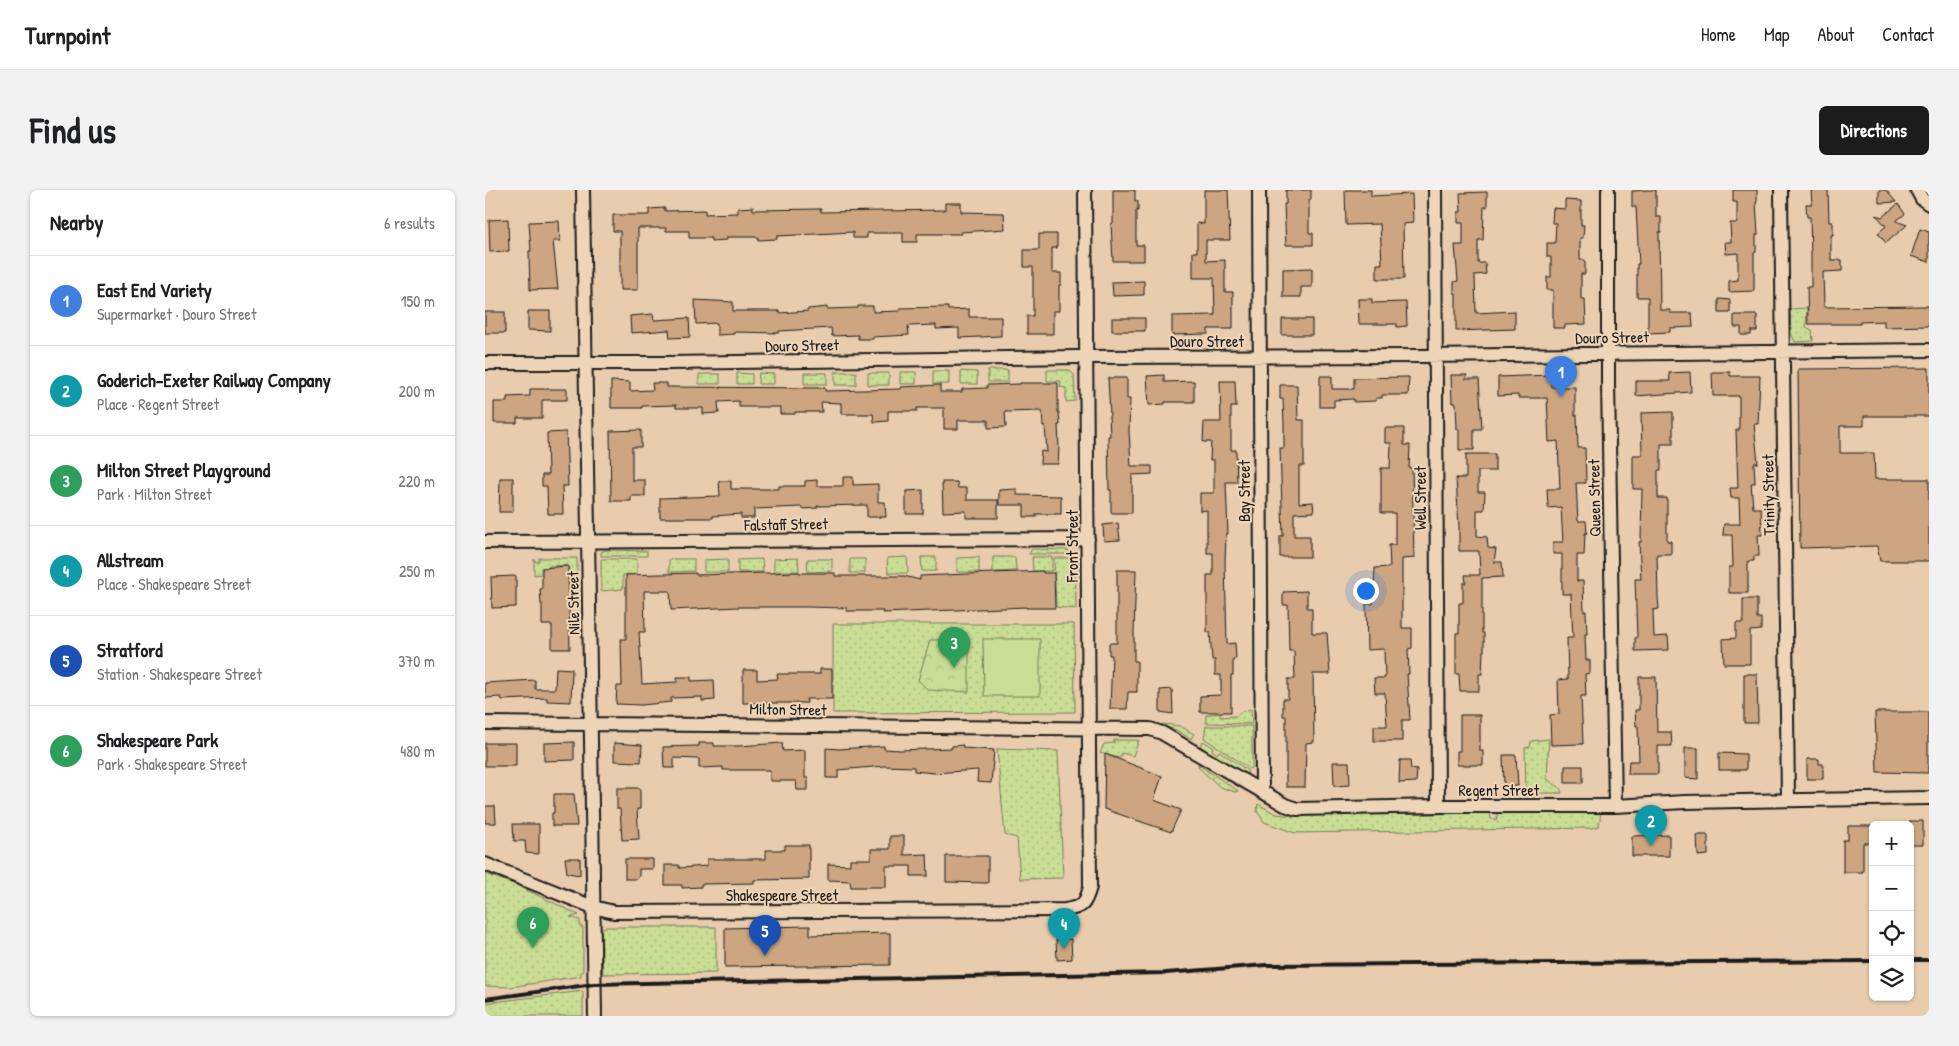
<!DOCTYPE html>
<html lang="en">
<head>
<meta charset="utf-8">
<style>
  body { margin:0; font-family:"Patrick Hand",sans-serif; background:#f2f2f2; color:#202124 }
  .controls { position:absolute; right:15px; bottom:15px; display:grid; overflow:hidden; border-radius:8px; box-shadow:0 1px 4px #0004 }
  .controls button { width:45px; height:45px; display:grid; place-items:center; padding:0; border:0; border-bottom:1px solid #e0e0e0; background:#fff; color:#202124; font:25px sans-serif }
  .you { position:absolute; left:880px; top:400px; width:18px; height:18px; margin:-12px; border:4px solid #fff; border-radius:50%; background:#1a73e8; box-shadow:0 0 0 8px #1a73e833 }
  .badge { display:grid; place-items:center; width:32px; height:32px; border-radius:50%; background:#1c1c1c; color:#fff; font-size:16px; font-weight:700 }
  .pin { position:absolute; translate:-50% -41px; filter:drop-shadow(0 1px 2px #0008) }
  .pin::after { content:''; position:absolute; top:26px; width:18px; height:15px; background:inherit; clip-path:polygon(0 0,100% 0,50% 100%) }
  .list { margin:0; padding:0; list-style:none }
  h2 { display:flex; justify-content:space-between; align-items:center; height:65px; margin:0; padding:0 20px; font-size:21px }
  h2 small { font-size:16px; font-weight:400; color:#757577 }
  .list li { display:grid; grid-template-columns:32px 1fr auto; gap:15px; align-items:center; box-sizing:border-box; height:90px; padding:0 20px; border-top:1px solid #e0e0e0 }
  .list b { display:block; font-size:19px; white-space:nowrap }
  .list p { margin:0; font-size:16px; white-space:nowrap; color:#757577 }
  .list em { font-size:16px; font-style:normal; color:#757577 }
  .icon { flex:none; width:28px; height:28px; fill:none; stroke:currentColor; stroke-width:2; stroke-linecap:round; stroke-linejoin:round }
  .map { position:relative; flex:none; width:1444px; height:826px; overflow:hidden; border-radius:8px }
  header { display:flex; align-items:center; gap:30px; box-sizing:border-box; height:70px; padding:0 25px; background:#fff; border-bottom:1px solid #e0e0e0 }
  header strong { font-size:24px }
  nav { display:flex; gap:28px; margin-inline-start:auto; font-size:18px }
  .intro { display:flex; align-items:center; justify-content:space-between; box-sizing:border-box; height:120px; padding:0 30px }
  h1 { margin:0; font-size:35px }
  .button { padding:12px 22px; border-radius:8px; background:#1c1c1c; color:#fff; font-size:18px; font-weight:700 }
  main { display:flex; gap:30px; padding:0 30px }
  aside { flex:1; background:#fff; border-radius:8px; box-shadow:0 1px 4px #0004 }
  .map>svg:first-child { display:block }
  .grass { fill:url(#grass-dots); stroke:#727d58 }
  .forest { fill:url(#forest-crowns); stroke:#727d58 }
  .garden { fill:#c9de94; stroke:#727d58 }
  .building { fill:#cda681; stroke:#1c1c1c }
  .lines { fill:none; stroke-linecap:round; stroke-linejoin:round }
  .minor-casing { stroke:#1c1c1c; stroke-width:16 }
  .minor { stroke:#efd5b7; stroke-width:12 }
  .rail { stroke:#1c1c1c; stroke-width:4 }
  .labels { text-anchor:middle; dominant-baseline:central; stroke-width:4; stroke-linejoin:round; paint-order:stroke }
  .street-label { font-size:16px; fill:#1c1c1c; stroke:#efd5b7 }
</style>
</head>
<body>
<header>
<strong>Turnpoint</strong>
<nav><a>Home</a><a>Map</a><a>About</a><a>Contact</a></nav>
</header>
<div class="intro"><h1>Find us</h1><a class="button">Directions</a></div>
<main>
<aside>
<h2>Nearby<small>6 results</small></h2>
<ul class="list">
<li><span class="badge" style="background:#3f7fe0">1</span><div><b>East End Variety</b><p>Supermarket · Douro Street</p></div><em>150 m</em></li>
<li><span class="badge" style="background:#0f9aa8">2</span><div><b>Goderich-Exeter Railway Company</b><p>Place · Regent Street</p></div><em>200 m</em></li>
<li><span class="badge" style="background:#2e9e5b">3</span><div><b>Milton Street Playground</b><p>Park · Milton Street</p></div><em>220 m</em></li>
<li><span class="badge" style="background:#0f9aa8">4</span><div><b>Allstream</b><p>Place · Shakespeare Street</p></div><em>250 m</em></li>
<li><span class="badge" style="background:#1a4fb4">5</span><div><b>Stratford</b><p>Station · Shakespeare Street</p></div><em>370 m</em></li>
<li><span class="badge" style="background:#2e9e5b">6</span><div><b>Shakespeare Park</b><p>Park · Shakespeare Street</p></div><em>480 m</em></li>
</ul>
</aside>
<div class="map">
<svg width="1444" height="826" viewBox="0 0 1444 826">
  <defs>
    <pattern id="grass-dots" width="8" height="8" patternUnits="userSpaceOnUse" patternTransform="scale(1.25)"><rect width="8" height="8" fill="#c9de94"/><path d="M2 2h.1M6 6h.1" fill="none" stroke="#acbe7f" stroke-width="1.8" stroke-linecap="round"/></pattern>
    <pattern id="forest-crowns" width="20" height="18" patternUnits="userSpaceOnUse" patternTransform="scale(1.25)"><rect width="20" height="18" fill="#c9de94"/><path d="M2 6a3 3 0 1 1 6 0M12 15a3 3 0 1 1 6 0" fill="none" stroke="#acbe7f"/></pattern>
  </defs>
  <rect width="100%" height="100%" fill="#e9ccad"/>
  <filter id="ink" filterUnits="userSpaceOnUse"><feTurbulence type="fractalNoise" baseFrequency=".02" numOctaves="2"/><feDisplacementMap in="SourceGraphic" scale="10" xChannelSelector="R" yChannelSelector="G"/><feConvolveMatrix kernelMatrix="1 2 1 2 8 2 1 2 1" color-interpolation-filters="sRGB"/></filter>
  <g filter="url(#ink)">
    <!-- grass -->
    <path class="grass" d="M1322,118L1321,137L1327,140L1328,151L1310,152L1306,143L1305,119Z
      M503,180H523V192H503Z
      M562,180H584L589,185L590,211L581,212V198L575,197L576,191H562Z
      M448,181H464V194H448Z
      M476,181L492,182V194H476Z
      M350,182H371V195H350Z
      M415,182H431V194H415Z
      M252,183L267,184V194H252Z
      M274,183L289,184V194H273Z
      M319,183H342V194H319Z
      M383,183H404V195H383Z
      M214,184H235V194H214Z
      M547,359L581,360L587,361L590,364H544Z
      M121,360L162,361V366H116V362Z
      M422,367L423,383H403L402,368Z
      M436,367H451V381H437Z
      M494,367V382H472V368Z
      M508,367H530L531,381L508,382Z
      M547,367H567V381H548Z
      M54,368H92V386H85L83,375L64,376V378H56V384L49,385V369L51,372L54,371Z
      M313,368L314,381H289V369Z
      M569,368H590L591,419L571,417Z
      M116,369H152V384L138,385V399L116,401Z
      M184,369H209V381L184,382Z
      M243,369V382H219V370Z
      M277,369L278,382H253V370Z
      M322,369H347V381L323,382Z
      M365,369H380V383H365Z
      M348,434H589L590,522L348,523Z
      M766,519L767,534L721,533V525L735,523V527L752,526L755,522Z
      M678,534L695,536L709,544L706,549L693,541L676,535Z
      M721,536H767V577L765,579L719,548Z
      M1064,549L1062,589L1075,598L1077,603H1041L1040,558L1045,557L1046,551Z
      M629,550H654L648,566L637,563L635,568L615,563L619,554L629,553Z
      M718,551L728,557L727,560L732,564L734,561L762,580L763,585L757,584L715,556Z
      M512,559L573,561L578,688L535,689L532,648L520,645Z
      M713,574L714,575L753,601L750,602L735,597L714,578Z
      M773,614L791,624L808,626L1005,623L1006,629L1011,630L1013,622H1116L1114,636L1107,638L810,643L779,632L772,621Z
      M0,684L31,695L94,725L85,727L95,730V737H98V782H96V786L25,797L0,796Z
      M119,737H231V783L118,784L116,741Z
      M98,801V826H0V813Z"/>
    <!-- forest -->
    <path class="forest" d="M484,449V502L443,500L433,490L445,450Z"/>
    <!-- garden -->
    <path class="garden" d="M498,449H555V506H499Z"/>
    <!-- building -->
    <path class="building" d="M628,0H650V11H653V21H651V55H659V71H628L626,34L628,33Z
      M719,0H743L745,50H721V71L740,70V102H748V139H723V144L687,145V126L730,125L729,88H708V62H712V33L719,34Z
      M801,0H826V10H824V43H828V55H801L799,14H801Z
      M860,0H886V6L927,4L928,33L918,34L919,89H892V74H897L895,34L861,35Z
      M1160,0H1171V27H1176V42H1174L1175,120H1185V123H1207L1208,137L1185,138V142L1163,143V107H1152V74H1154L1151,17H1147V1Z
      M1248,0H1272V12H1271L1273,45H1271V62L1269,63V101L1244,102V91L1253,90V63L1241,64L1240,52H1246L1245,33H1252V12H1248Z
      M1326,0H1343L1344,32H1348V45H1346V70H1357V81L1338,82L1339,117L1444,116V136L1399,137V131L1375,132V134H1323L1322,97H1326V65L1325,27H1322L1321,14H1327Z
      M1394,0H1401L1411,12L1394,13Z
      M1002,2V17H999L998,50H993V73H1000L1001,84L990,85L991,123L1030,121V139L971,141V103H969V92L973,91L970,55H978V33H973V22H976L975,3Z
      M1080,10L1096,11V35H1099L1098,48H1095V70H1100V84H1096V109H1100L1101,134L1080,135V138H1068V100H1062V87H1066V67H1062V53H1070L1071,33H1067L1068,18L1080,19Z
      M460,13H476V22L519,23L520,39L476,42V44H432V52H418V43H382V48H368V42L292,46V49L273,50V47H242V50L226,51V48H204V41H181V38H153V100H135V41H128V25H164V19L180,18V21L220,20V24L253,23V18L268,17V20L336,19V22L460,20Z
      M1413,14L1420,24L1411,31L1422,35L1401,53L1393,43L1401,36L1391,25L1397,27Z
      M23,29L24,61L5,62L4,30Z
      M74,31L75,51H68L73,99L45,100L44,61H46L44,32Z
      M1435,39L1444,42V72L1426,66Z
      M554,44H572V58H567V83H576V95H574V121H568V144H542V126H548V77H539V60H554Z
      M827,78V97H816V107H798V79Z
      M659,91V105L628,106L627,92Z
      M873,109H887V113L921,112L922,136L912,137V134H874Z
      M1234,109L1245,110V123H1234Z
      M210,110L248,112V121H294V123L323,121V119L342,117V119L373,118V116H388V122L415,121V118L463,117V120L484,119V127H516V146L474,148V138L451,139V135L423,136L424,145L388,147V149H373V145L347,146L346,138L294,141V143L249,142V144L232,145V133L211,134Z
      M43,121H65V141L43,140Z
      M0,122H20V143H0Z
      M168,124L169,130L204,128L205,147L185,148L184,140L146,143L145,126Z
      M1249,125H1272V141H1266V145H1256V137H1249Z
      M627,128H660V141H627Z
      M797,129H827V145H797Z
      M1444,178V226H1379V236H1355V263H1389L1390,289H1444V371H1395L1392,356L1315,358L1313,179Z
      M1205,182L1206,202L1151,206V191H1185L1184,183Z
      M1227,182H1245V186H1275L1273,234H1269L1273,273H1269L1270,293H1266L1268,318H1276L1277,345H1273L1274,366H1269V371H1263V403H1244V377H1248L1247,345H1238L1239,334H1255L1254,308H1246L1245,298H1253L1251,240H1254V206H1228Z
      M679,185V192L709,191V212H680V214L664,215L662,186Z
      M966,185H982L980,189H994L997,239H989V260H974V239H972L971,213H967Z
      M1066,185V197H1090V225H1092L1093,258H1100L1101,293H1091L1093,331H1101L1102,343H1100L1099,365H1092V391H1098L1099,422L1101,421L1102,444H1100L1101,470H1105V483L1100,484L1101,506H1096L1098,554L1066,555L1065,525L1074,524L1073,490L1083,489L1082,448H1088L1086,404H1077V364H1068V352H1078L1076,317L1063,318L1062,299H1075L1073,251L1064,252L1062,208H1033V205L1013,206V187Z
      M835,186H847V199H869V188L924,187L923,205H897V208H891V211L869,212V209L849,210V217H835Z
      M623,188H642V209H645L644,240L646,276H667V284L647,285V323H626V300H624L623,246H625L624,225H625Z
      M126,191L145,192V201L168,200L167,193H182V197L340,198V201L416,199V197L455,195V202H477V199L502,198V195L535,194V193H573V222H574L575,235H573L574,258L573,274H555L556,261L562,262L560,236H558L557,221L520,222L521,237L503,238V230H473V239H459V218H432V221H403V231L389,232L388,224H356V213L336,212L337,222H310V224H295V217H254V211L233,212L234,223L218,224V218H191V215L157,216V218H126Z
      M735,191H750L751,217H746V260H751L752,292H741L743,344H741L740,373L742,454L750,453L751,469H748V485H746V522H715V506L736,505V485H730V470H727L725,442H722V385H728V363H722V320L715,321V303H729V270H725L726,252H718L719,232H736Z
      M795,195H812L813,230H819V276H814V313L828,312L829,322L809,323V346H825V367H795V346H798L795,258H799V234L798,209H795Z
      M45,199H82V210H57V228H32V233H9V212H22V207L45,206Z
      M1188,222V254H1176V280H1173V308H1182V351H1186V364H1172L1173,408L1174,419L1168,420L1169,447L1183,446L1184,460L1150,461V448L1152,447L1150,389H1156L1154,352H1156L1157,299H1148V265H1157L1156,223Z
      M900,238H919V255H925L924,278H927L929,368L917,369V438H927V458L923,459L924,484H922L925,530H917V551H889V536H902L900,503H890L889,488H900L899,459L882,460L881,414H888L890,378L905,377L904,355H910V323H896V278H905L906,253H900Z
      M156,240V257H147V290H160V306H146V311H126L125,241Z
      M81,242L83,296H77L78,324H63L62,296H57V285H63L62,243Z
      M981,264H1010V281H993V302H1000L999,320H992V346L1002,347L1003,358L1011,359L1009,372H1017L1018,387L997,388V443H999V461H998L997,484H994V501H975L974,484H971V443H974V413H978V393H981L980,385H995L994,361H974V337L971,288H981Z
      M358,287H368V295L393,294V312H400L401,327H382V315L332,316V318L317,319V317L269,319V328H256V324L228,326V328H175V308L235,306L234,291H246V299H294V296H320V291L332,290V296H358Z
      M15,288H28V322H14Z
      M457,292H472L473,298H482V310H513V328H481V321L458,322Z
      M532,299V305L576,306V324H551V327H539V315H514V300Z
      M438,300V324H421V301Z
      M633,333L635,350L619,351L618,335Z
      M83,376L85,459H67V435H57V414H56L55,399H57V378Z
      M632,380H651L649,442V471H652V502H643L642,519H625L627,465H624V453H632Z
      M558,381V383H569L570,418H541V417L398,423V421H362V418L322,417H254L186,420L185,401H159L160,442H154L157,494L192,492V487H206V491L229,490L230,510L217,511V507L186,508V512L157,515L131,514L132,496H137L136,449H141V385L211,383V385L314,382V383H350V386H419L435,390V386Z
      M31,386V417L7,418L6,387Z
      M822,401V418H827V443H842L845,484H828L829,552L821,553L820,597H801V526H798V509H803V489H810L809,461H804L803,415H798V402Z
      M1258,409H1272V428H1276V440L1265,441V474H1239L1238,449L1251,448V433H1258Z
      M71,478L87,479L86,512L62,511V508L17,510L16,507L0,508V493L50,490V499H70Z
      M335,479H347V509H321L322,513H258V480H272V490L293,489L292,484H335Z
      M1259,484H1272L1273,533H1259Z
      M1154,487H1171L1172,542H1186L1187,556H1173V584H1143L1144,571H1154L1153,536H1151L1150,520H1154Z
      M687,499L688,524L675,522V500Z
      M1390,522H1443V583L1392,582Z
      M975,525H995V561H998V575H972V561H975Z
      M89,552V570L59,571V553Z
      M0,553H31V576H0Z
      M129,553L157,555L156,572L129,571Z
      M214,553H229V556H254L297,553L298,561L320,560V588H323V600H312L311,591H285V580H238V577L214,578V569L189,568V578H179L178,557L214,556Z
      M478,555V558L509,560L506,593L492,592L493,580L449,583L429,581V577L400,576L353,580V588H341V558L354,559L399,556V559L415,560L467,558V556Z
      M1200,558H1213V589L1200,588Z
      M1234,563L1261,564V580H1234Z
      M620,564L677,586L669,610L696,620L686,642L619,619Z
      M1018,565H1031L1033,596H1019Z
      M1322,569H1334V574H1338V589H1322Z
      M915,570H925L926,579L932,580L931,592L914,593Z
      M848,572H864L865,595L849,596Z
      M1080,576H1098V593H1080Z
      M132,598H155V619H152L154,649L137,650L135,619H132Z
      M69,604H89L92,636H67V623H69Z
      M0,616H10L11,633H0Z
      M1425,631H1438V655H1425Z
      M28,634H54V664L41,663L40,651H29Z
      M1363,636H1388V653H1378V682H1358V650H1363Z
      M1184,645V666H1147V646Z
      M1212,645H1223V665L1213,666Z
      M405,646H419V665L442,664L443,686H426V676H401V697H366L365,691L343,690V674L365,675V669H386V659H405Z
      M300,655H324V689L269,690V693L216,694V697L197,698V695H180V675H194V678L222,676V669H281V660H300Z
      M461,666H503V693L461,692Z
      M80,668H95V685L82,683Z
      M140,669H168V679H154V687L150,689H140Z
      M325,736V745L405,743V775L240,777V738Z
      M586,749L587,769L572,770L571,750Z"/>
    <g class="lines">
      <defs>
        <path id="minor" d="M98,0L110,826
          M774,0L777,602
          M950,0L953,616
          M1123,0V192L1130,616
          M1296,0L1303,610
          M1432,0L1437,9L1444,14
          M0,173H184L591,167L938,166L1444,160
          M0,352L603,349
          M0,533L665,539L677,543L800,615L812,619L953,616H1130L1200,612L1444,608
          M0,674L108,717L129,722L580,720C598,717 600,715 605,697L600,0"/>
      </defs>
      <!-- minor casing -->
      <use href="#minor" class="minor-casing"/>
      <!-- minor -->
      <use href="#minor" class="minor"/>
      <!-- rail -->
      <path class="rail" d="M1425,770H1444
        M0,809L109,794L681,783L781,775L1388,771"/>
    </g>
  </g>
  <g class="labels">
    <!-- street labels -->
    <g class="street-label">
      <text transform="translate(1127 147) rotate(-1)">Douro Street</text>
      <text x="722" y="151">Douro Street</text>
      <text transform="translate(317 155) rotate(-1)">Douro Street</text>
      <text transform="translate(759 301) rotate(-90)">Bay Street</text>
      <text transform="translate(1283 305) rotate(-91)">Trinity Street</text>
      <text transform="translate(935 308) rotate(-90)">Well Street</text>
      <text transform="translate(1109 308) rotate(-91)">Queen Street</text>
      <text transform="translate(301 334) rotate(-1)">Falstaff Street</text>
      <text transform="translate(587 356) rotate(-90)">Front Street</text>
      <text transform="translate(88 413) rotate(-91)">Nile Street</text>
      <text transform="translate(303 519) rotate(1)">Milton Street</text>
      <text x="1014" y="600">Regent Street</text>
      <text x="297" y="705">Shakespeare Street</text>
    </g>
  </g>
</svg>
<div class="controls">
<button>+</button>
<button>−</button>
<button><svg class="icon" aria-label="locate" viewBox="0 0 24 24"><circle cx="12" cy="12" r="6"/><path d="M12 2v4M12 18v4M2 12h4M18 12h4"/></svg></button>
<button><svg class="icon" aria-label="layers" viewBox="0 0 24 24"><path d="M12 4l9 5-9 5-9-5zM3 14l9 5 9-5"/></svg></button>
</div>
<div class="you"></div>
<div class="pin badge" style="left:1076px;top:207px;background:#3f7fe0">1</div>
<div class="pin badge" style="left:1166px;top:656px;background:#0f9aa8">2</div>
<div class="pin badge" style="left:469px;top:478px;background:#2e9e5b">3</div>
<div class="pin badge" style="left:579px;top:759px;background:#0f9aa8">4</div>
<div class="pin badge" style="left:280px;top:766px;background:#1a4fb4">5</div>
<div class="pin badge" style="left:48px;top:758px;background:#2e9e5b">6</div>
</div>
</main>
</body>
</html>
